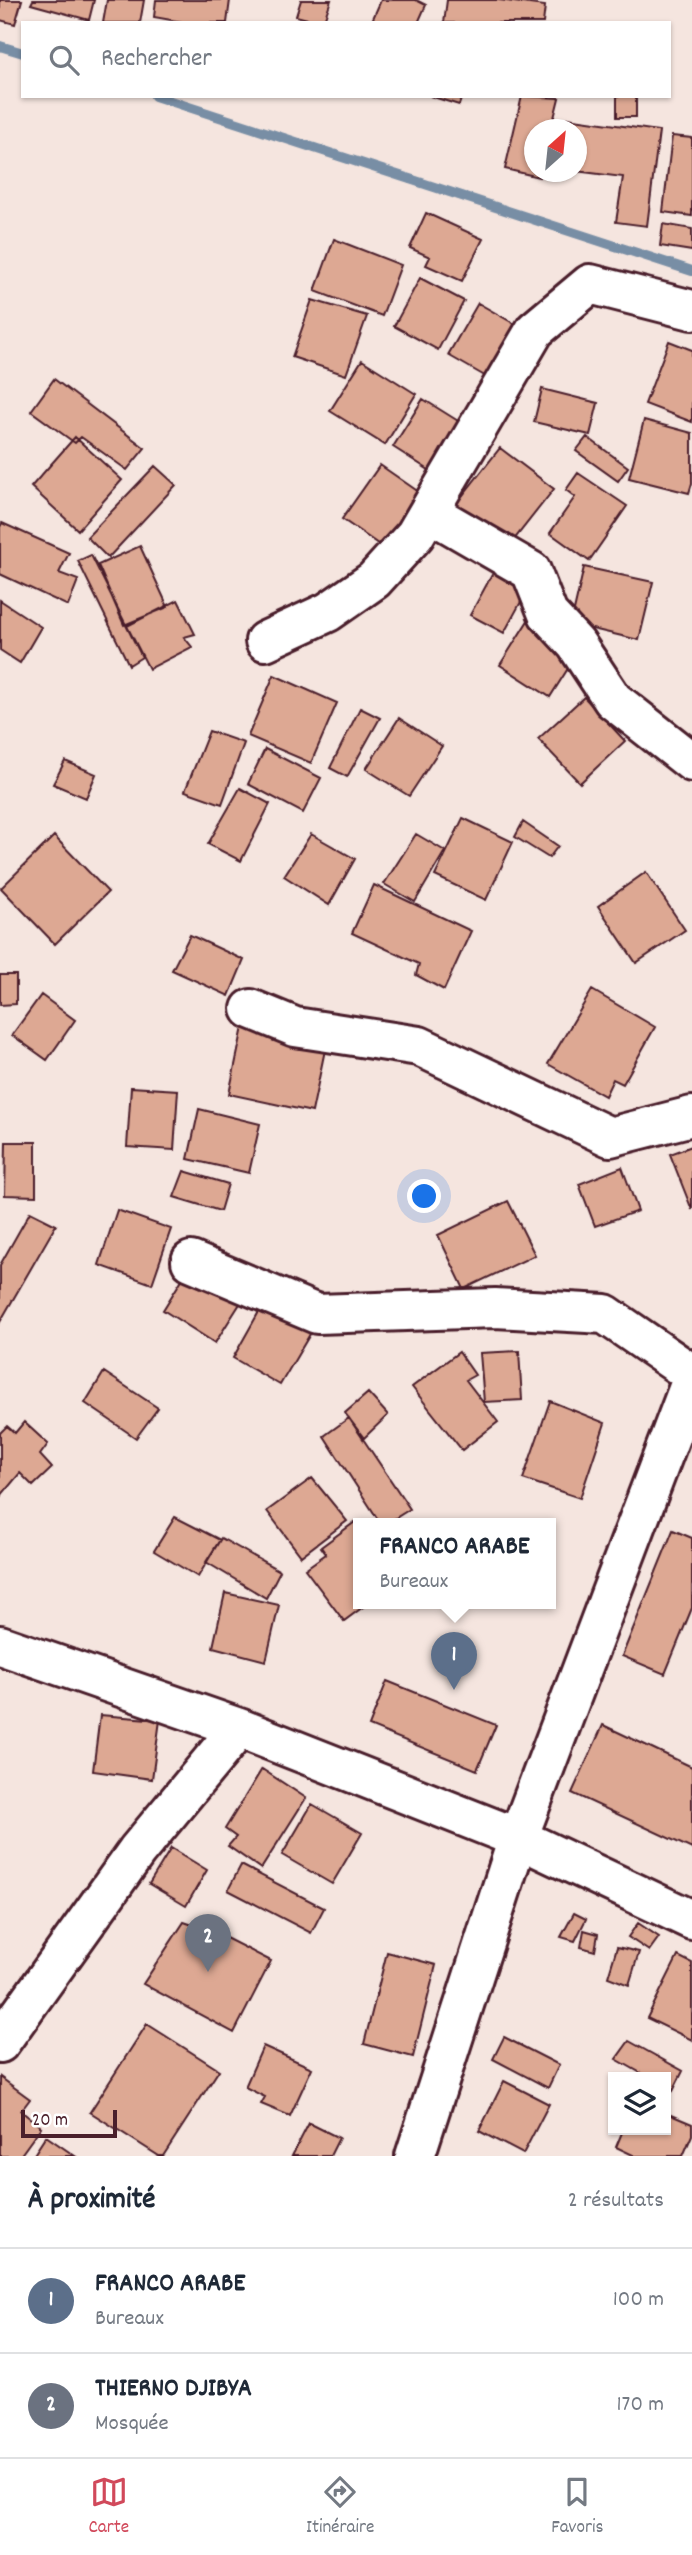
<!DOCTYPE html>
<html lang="fr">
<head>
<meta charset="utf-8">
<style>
  body { margin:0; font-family:Dekko,sans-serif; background:#f6f6f7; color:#1f2937 }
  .controls { position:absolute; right:21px; bottom:21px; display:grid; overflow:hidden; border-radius:0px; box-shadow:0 2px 5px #0004 }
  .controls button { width:63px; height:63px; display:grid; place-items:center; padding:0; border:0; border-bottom:2px solid #e0e1e3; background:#fff; color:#1f2937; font:35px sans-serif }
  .compass { position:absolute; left:524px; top:119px; width:63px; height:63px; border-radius:50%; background:#fff; box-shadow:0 2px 5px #0004; rotate:27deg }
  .scale { position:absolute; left:21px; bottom:18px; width:96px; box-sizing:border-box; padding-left:7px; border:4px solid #4a1f2b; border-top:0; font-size:19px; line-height:24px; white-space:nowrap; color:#4a1f2b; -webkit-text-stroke:5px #fff; paint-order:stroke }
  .you { position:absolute; left:425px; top:1197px; width:24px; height:24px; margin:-18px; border:5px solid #fff; border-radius:50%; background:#1a73e8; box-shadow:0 0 0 10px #1a73e833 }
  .badge { display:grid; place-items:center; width:46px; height:46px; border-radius:50%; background:#d1495b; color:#fff; font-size:23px; font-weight:700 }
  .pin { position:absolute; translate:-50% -58px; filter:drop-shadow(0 2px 4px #0008) }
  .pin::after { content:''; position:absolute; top:37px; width:24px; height:21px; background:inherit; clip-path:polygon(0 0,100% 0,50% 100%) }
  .popup { position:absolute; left:353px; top:1518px; width:203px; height:91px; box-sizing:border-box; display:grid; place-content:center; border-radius:0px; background:#fff; filter:drop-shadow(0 2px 5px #0005); font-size:23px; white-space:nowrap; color:#747a83 }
  .popup b { font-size:26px; color:#1f2937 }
  .popup::after { content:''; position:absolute; left:50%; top:100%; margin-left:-14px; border:14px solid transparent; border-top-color:#fff }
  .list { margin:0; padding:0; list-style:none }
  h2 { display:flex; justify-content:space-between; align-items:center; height:91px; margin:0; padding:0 28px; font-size:30px }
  h2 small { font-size:23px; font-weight:400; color:#747a83 }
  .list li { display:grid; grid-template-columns:46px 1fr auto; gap:21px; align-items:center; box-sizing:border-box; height:105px; padding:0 28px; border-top:2px solid #e0e1e3 }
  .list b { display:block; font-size:26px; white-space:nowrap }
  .list p { margin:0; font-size:23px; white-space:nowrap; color:#747a83 }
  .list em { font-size:23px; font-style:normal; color:#747a83 }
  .icon { flex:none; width:38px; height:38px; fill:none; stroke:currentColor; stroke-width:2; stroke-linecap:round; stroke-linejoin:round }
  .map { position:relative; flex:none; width:692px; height:2156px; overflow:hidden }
  .search { position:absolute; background:#fff; box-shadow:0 2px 5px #0004; left:21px; right:21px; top:21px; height:77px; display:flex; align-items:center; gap:18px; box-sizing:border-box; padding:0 24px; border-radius:0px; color:#747a83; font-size:26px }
  .sheet { height:301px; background:#fff }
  nav { display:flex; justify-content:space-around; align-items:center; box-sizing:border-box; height:98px; border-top:2px solid #e0e1e3; background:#fff; font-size:19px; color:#747a83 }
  nav a { display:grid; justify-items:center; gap:4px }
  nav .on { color:#d1495b }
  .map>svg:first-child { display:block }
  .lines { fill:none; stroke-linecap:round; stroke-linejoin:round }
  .stream { stroke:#788ea5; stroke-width:10 }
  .building { fill:#dda893; stroke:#4a1f2b; stroke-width:2 }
  .minor-casing { stroke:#4a1f2b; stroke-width:44 }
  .minor { stroke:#fff; stroke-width:38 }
</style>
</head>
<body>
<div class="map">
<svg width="692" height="2156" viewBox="0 0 692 2156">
  <rect width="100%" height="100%" fill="#f5e5df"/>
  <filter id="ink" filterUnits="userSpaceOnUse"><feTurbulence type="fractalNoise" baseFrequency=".0143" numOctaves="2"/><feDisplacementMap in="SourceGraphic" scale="14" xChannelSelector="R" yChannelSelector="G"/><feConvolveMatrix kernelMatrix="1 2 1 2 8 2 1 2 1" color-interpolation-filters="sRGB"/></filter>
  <g filter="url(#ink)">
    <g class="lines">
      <!-- stream -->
      <path class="stream" d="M0,46L23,53
        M155,96L692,271"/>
    </g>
    <!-- building -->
    <path class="building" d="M0,0H22L15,24L0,20Z
      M33,0H94L89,20L31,4Z
      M107,0H144L140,23H103Z
      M156,0H230L227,23H188L154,17Z
      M301,0H331L323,23L296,16Z
      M381,0H416L426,5L418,23H371Z
      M447,0H499L545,6L543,23H444Z
      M430,96H462L459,105Z
      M522,96L559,98L551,130H534V172H541L539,177L505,169Z
      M617,96H636V117H617Z
      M567,118L659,131L647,226L616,222L623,177L576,171V130H566Z
      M672,136L692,138V216L663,212Z
      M426,213L483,239L462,281L426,265L430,257L410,248Z
      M663,224L692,229V251L660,246Z
      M334,239L401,265L382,316L315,291Z
      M420,278L464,301L438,350L394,326Z
      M312,300L367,316L346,375L292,357Z
      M478,303L527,331L497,383L448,355Z
      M669,341L692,350V422L645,404Z
      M362,360L416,394L385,445L330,411Z
      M54,379L145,448L127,470L81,437L75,443L31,411Z
      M542,389L598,403L590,435L534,422Z
      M423,399L471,429L440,477L393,447Z
      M644,420L692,433V483L689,493L629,478Z
      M75,437L122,480L78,530L31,487Z
      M587,437L628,467L618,481L576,451Z
      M500,448L554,489L509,546L456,504Z
      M380,465L429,499L391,553L342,519Z
      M155,466L176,485L108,558L87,537Z
      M578,473L627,506L589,561L550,533L575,497L566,490Z
      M2,523L69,553L59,573L78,580L68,606L0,574V527Z
      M140,546L168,607L124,625L98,565Z
      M91,555L142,657L129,665L78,561Z
      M500,560L534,578L504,633L470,615Z
      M584,567L653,582L639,640L571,624Z
      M0,600L41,627L20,663L0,650Z
      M178,600L195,634L184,637L192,647L149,669L127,626Z
      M529,619L579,651L550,697L500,665Z
      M274,675L337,703L311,763L248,736Z
      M584,697L625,741L580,783L538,739Z
      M360,708L380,718L347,777L330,768Z
      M399,718L442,746L409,796L366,769Z
      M209,731L244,743L222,804L185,791Z
      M265,749L321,778L303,813L248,784Z
      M65,761L96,774L86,798L53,784Z
      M240,788L270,804L241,861L208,844Z
      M463,818L513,842L486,900L435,876Z
      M523,822L558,846L549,858L515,837Z
      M311,834L355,859L329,905L284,876Z
      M416,834L445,851L415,902L384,884Z
      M54,836L108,892L55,944L1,888Z
      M646,872L685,930L636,963L598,906Z
      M374,885L471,931L444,990L416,975L419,964L352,933Z
      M190,935L244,960L229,996L172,970Z
      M0,975H16V1004L0,1005Z
      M592,990L655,1027L623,1084L613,1079L605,1096L548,1064Z
      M41,995L75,1020L47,1060L12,1035Z
      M243,1027L326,1045L312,1112L229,1094Z
      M131,1087L178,1090L174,1150L127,1147Z
      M199,1109L260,1124L249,1173L188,1159Z
      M6,1142H36V1196L5,1195Z
      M692,1146V1210L670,1154Z
      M622,1167L638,1211L595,1226L579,1184Z
      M184,1171L228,1184L220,1211L174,1197Z
      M508,1201L535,1255L464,1289L438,1235Z
      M117,1210L171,1229L152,1284L99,1265Z
      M30,1212L56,1225L0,1322V1265Z
      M189,1268L241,1302L215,1343L163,1310Z
      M265,1301L313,1329L280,1385L233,1358Z
      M519,1351L522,1400L484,1402L480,1353Z
      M459,1352L475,1375L466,1380L498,1422L462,1450L412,1387Z
      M104,1372L158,1408L136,1438L85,1403Z
      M368,1393L388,1415L364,1438L345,1413Z
      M550,1401L605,1423L580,1498L523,1479Z
      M349,1418L410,1509L386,1524H381L324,1436Z
      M24,1422L48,1444L40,1455L52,1468L33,1486L20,1473L0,1497V1433L7,1426L15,1433Z
      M312,1478L347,1521L301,1556L267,1511Z
      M175,1517L220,1540L198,1577L154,1551Z
      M355,1522L358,1526V1604H367L344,1621L305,1569L326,1554L321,1547Z
      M673,1530L692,1538V1608L665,1674L622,1656Z
      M221,1538L280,1571L266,1598L206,1562Z
      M225,1593L279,1605L266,1661L213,1647Z
      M387,1681L496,1725L477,1770L369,1726Z
      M100,1715L160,1720L152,1779L93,1771Z
      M603,1725L692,1767V1849L572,1793Z
      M262,1769L306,1798L261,1869L228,1846L236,1837L225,1829Z
      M312,1804L362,1833L332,1884L282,1855Z
      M171,1848L207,1870L186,1906L149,1884Z
      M241,1865L324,1908L311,1933L228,1890Z
      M574,1913L586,1919L575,1941L561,1937Z
      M184,1922L216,1933L271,1961L234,2033L143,1984Z
      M638,1923L659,1937L649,1951L628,1937Z
      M584,1930L598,1934L595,1951L581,1947Z
      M617,1947L639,1952L629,1985L608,1977Z
      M387,1952L436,1965L413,2057L364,2044Z
      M678,1956L692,1963V2040L647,2018Z
      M147,2024L219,2070L163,2156H159L90,2112Z
      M504,2037L559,2065L548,2088L493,2059Z
      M629,2041L683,2071L673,2091L666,2087V2077H648L616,2059Z
      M263,2046L312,2068L290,2116L261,2104L265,2097L245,2087Z
      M0,2077L30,2099L21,2111L41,2127L20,2156H0Z
      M504,2081L549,2104L523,2154L479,2131Z
      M666,2113L692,2124V2135L683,2156H635L616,2147L623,2130H666Z
      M309,2123L339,2138L330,2156H292Z
      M46,2136L75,2156H33Z"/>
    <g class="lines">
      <defs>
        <path id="minor" d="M429,512L531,571L548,614L576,644L613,700L692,762
          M265,641L328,612L374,580L415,535L535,330L590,284L692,310
          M251,1009L295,1027L419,1046L610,1137L692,1116
          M191,1261L317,1314L495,1308L605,1314L692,1374
          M0,1645L239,1728L518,1838L692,1920
          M0,2043L137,1851L239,1728
          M415,2156L518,1838L692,1379"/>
      </defs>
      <!-- minor casing -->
      <use href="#minor" class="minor-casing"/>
      <!-- minor -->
      <use href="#minor" class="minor"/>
    </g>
  </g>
</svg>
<div class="controls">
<button><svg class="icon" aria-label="layers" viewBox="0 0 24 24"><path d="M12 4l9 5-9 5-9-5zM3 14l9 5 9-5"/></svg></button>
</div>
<svg class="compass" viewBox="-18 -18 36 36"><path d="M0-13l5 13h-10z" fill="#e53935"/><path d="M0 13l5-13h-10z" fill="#747a83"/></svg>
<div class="scale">20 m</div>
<div class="you"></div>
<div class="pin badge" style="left:454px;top:1690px;background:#5c6f8a">1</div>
<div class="popup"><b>FRANCO ARABE</b>Bureaux</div>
<div class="pin badge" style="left:208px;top:1972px;background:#6b7280">2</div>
<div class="search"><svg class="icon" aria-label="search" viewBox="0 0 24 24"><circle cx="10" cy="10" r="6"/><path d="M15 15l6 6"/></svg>Rechercher</div>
</div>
<section class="sheet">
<h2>À proximité<small>2 résultats</small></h2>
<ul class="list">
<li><span class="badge" style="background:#5c6f8a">1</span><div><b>FRANCO ARABE</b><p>Bureaux</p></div><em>100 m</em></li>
<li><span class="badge" style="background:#6b7280">2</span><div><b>THIERNO DJIBYA</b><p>Mosquée</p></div><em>170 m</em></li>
</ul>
</section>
<nav>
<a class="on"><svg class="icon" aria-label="map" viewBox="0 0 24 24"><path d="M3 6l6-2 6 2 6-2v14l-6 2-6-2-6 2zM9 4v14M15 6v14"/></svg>Carte</a>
<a><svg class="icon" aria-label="directions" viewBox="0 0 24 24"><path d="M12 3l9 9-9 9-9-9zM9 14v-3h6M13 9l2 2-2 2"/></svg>Itinéraire</a>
<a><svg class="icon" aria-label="saved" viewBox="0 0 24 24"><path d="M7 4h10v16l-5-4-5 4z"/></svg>Favoris</a>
</nav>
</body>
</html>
